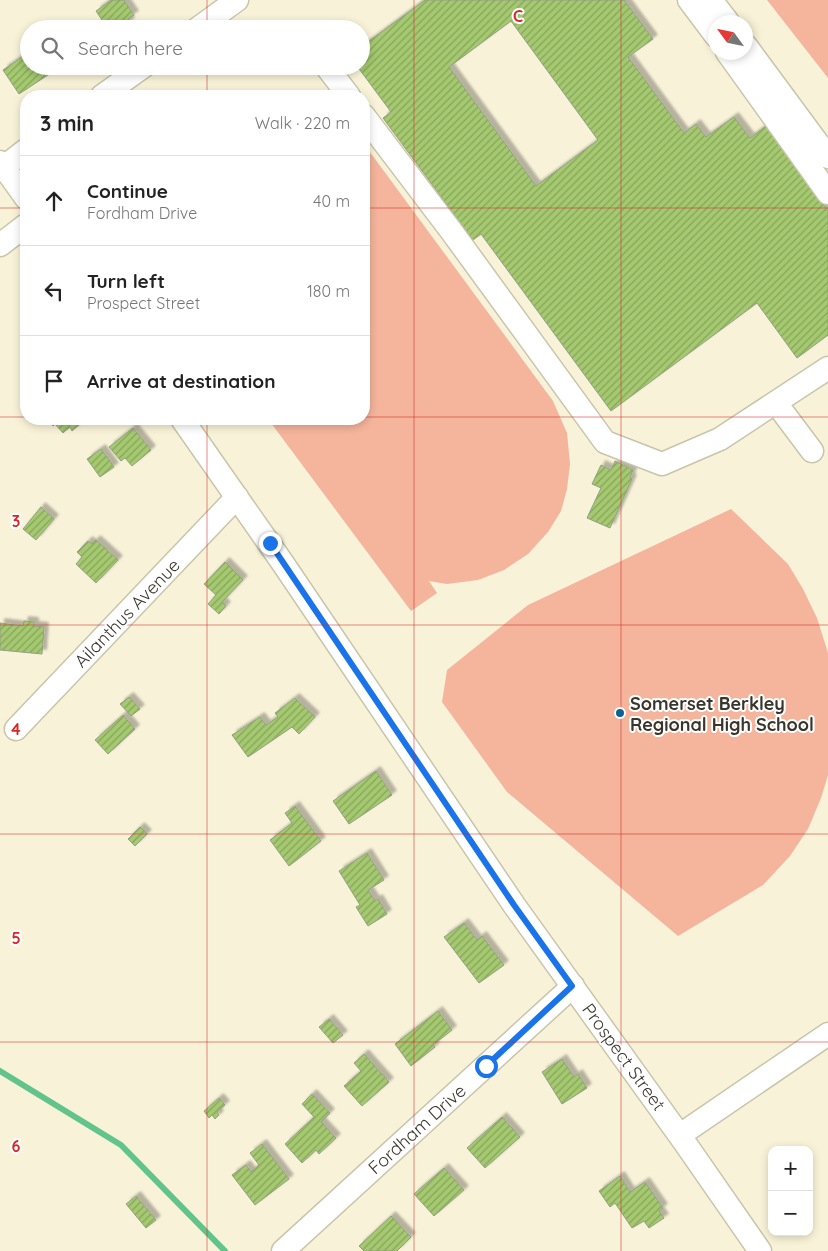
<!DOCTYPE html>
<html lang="en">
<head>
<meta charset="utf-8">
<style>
  body { margin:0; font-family:Quicksand,sans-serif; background:#f6f6f6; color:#222 }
  .controls { position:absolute; right:15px; bottom:15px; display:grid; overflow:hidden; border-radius:10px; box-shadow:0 2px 8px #0003 }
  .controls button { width:45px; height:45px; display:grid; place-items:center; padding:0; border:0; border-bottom:1px solid #e0e0e0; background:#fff; color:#222; font:25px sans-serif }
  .compass { position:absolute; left:708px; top:15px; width:45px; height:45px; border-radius:50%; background:#fff; box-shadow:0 2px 8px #0003; rotate:303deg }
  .stop { position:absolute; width:15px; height:15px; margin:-11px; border:4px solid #1a73e8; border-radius:50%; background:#fff }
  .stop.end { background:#1a73e8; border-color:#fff; box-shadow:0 1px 5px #0008 }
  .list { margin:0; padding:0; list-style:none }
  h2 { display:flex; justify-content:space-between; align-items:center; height:65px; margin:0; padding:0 20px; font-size:21px }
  h2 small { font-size:16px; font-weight:400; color:#767676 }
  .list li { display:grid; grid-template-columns:32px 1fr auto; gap:15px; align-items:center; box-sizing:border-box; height:90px; padding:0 20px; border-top:1px solid #e0e0e0 }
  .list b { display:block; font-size:19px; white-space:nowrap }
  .list p { margin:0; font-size:16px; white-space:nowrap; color:#767676 }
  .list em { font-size:16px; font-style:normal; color:#767676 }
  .icon { flex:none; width:28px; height:28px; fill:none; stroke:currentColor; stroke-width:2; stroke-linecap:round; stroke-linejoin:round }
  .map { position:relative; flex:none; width:828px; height:1251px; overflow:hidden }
  .search { position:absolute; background:#fff; box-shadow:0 2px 8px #0003; left:20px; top:20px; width:350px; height:55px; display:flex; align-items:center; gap:12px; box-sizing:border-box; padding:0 18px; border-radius:28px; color:#767676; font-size:19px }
  .panel { position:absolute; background:#fff; box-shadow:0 2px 8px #0003; left:20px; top:90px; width:350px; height:335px; border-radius:20px }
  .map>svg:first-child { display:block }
  .green { fill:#f5b49c }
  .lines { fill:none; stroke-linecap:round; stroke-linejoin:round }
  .stream { stroke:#62c38b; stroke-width:6 }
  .building { fill:url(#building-hatch); stroke:#939e87; fill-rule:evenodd; filter:url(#shadow) }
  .minor-casing { stroke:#c9c5ab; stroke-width:25 }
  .minor { stroke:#fff; stroke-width:22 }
  .route { stroke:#1a73e8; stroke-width:6 }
  .grid { fill:none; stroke:#d62828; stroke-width:1; stroke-opacity:0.55 }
  .poi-dot { fill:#0e6193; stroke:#fff; stroke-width:2 }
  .labels { text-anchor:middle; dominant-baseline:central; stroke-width:4; stroke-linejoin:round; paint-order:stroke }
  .street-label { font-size:18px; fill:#38362c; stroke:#fff }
  .poi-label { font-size:18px; font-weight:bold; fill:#38362c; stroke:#fff; text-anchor:start }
  .grid-label { font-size:16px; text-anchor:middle; font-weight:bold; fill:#d62828; stroke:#fff; stroke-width:4; stroke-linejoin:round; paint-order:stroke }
</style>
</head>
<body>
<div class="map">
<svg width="828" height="1251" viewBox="0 0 828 1251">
  <defs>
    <pattern id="building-hatch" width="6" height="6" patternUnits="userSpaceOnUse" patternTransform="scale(1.25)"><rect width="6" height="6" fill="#a4c96f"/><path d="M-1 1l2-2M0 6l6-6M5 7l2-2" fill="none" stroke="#87a45b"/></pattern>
    <filter id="shadow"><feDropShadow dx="4.5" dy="-4.5" stdDeviation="1" flood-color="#0004"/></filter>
  </defs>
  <rect width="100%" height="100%" fill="#f8f3d8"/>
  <!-- green -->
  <path class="green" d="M767,0H828V78Z
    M364,144L553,401L567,433L570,464L567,489L561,511L548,532L528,554L504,570L478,580L447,584L429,581L437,593L411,611L268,419H364Z
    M731,509L788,564L803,589L817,618L828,653V775L821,798L808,829L790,856L763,885L678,936L507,792L442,702L447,670L528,605Z"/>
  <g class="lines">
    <!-- stream -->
    <path class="stream" d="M0,1071L121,1145L225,1251"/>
  </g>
  <!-- building -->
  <path class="building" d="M111,0H124L134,15L128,19L130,22L121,29H119L118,27L115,29H108L96,11Z
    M425,0H624L653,39L628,57L684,133L696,124L706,137L734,117L750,138L766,126L828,211V335L797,358L757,303L611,411L481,234L473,240L383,118L391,112L357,66H361V47ZM511,21L598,140L536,186L449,67Z
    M29,52V66H55L57,69L19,94L3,70Z
    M46,419H86L72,431L70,427L63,433L55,424L53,426Z
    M133,428L151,450L132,466L125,458L121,461L109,447Z
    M101,449L114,467L100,477L87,459Z
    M615,461L633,470L630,478L632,479L610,528L587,518L601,488L592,484L601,465L611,470Z
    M41,507L54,519L36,540L23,529Z
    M96,540L118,560L96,583L76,564L82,557L77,552L88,541L92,544Z
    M225,562L243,580L222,602L226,606L219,614L208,604L216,595L204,584Z
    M24,621L34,622V626L44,627L42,654L0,650V623L23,626Z
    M129,697L140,709L131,716L120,704Z
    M295,698L315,717L299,734L292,727L248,757L232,735L260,717L266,725L278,717L275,713Z
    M123,715L135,729L108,754L95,740Z
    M376,771L392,795L349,824L333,801Z
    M295,806L321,841L289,866L270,840L292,823L285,813Z
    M140,827L147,834L135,846L128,839Z
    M367,853L384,880L368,890L375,901L378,899L387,914L368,926L356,907L360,905L339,871Z
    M464,923L477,940L482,936L504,965L479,983L444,937Z
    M438,1011L452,1030L433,1045L435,1047L411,1066L395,1044Z
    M329,1019L343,1035L333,1043L319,1027Z
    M364,1054L389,1082L362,1106L344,1086L361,1071L354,1063Z
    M562,1059L574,1077L578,1074L587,1088L562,1104L542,1072Z
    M312,1094L330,1113L321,1122L336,1138L319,1154L316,1150L302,1163L285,1144L314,1117L302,1104Z
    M219,1098L225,1105L217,1112L219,1115L215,1119L212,1115L209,1118L204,1111Z
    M502,1117L520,1137L485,1168L467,1148Z
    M262,1144L289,1179L255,1205L232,1175L246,1165L251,1172L259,1165L250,1153Z
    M444,1168L464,1190L434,1216L414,1194Z
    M620,1176L630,1192L645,1182L663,1208L659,1211L664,1218L649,1228L644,1221L632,1228L615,1203L610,1207L599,1191Z
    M136,1196L156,1220L146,1228L126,1204Z
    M391,1216L411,1237L397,1251H364L359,1246Z"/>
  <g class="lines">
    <defs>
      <path id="minor" d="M689,0L716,36
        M711,0L728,22
        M197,29L237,0
        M746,46L828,157
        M727,52L828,193
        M326,66L349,96
        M102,96L144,66
        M364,116L452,232L605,442L662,464L720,439L828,368
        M0,162L26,198
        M4,167L26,150
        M0,245L26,225
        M776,403L812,451
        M182,419L282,562L514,905L685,1143L760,1251
        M16,729L237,497
        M680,1135L828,1034
        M283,1251L573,986"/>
    </defs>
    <!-- minor casing -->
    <use href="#minor" class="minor-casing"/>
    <!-- minor -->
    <use href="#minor" class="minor"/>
  </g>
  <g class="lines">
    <!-- route -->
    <path class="route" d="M270,543L514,905L572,986L486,1066"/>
  </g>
  <!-- grid -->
  <path class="grid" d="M207,0V29M414,0V1251M621,0V1251M207,66V96M0,208H26M364,208H828M0,417H26M364,417H828M207,419V1251M0,625H828M0,834H828M0,1042H828"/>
  <!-- markers -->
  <circle class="poi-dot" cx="620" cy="713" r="5"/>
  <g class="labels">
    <!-- street labels -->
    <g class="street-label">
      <text transform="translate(127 613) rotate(-46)">Ailanthus Avenue</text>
      <text transform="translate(624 1057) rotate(54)">Prospect Street</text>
      <text transform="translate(417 1129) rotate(-42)">Fordham Drive</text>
    </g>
    <!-- poi labels -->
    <g class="poi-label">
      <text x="630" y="703">Somerset Berkley<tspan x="630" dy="21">Regional High School</tspan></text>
    </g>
  </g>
  <g class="grid-label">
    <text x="518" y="22">C</text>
    <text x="16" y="527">3</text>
    <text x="16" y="735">4</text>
    <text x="16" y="944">5</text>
    <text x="16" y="1152">6</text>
  </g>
</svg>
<div class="controls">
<button>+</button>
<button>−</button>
</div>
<svg class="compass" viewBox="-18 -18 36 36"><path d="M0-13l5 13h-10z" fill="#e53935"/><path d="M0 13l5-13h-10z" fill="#767676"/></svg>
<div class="stop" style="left:486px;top:1066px"></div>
<div class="stop end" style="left:270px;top:543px"></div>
<div class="search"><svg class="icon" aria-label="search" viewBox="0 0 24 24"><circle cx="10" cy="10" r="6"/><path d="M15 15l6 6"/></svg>Search here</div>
<section class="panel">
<h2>3 min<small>Walk · 220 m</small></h2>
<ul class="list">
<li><svg class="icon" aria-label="ahead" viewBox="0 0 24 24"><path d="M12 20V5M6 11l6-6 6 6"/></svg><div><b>Continue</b><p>Fordham Drive</p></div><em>40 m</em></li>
<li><svg class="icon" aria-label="left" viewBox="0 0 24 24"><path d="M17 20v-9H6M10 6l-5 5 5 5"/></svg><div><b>Turn left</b><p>Prospect Street</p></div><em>180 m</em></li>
<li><svg class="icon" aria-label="arrive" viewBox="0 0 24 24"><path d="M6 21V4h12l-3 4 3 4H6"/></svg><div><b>Arrive at destination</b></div></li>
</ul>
</section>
</div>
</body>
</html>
